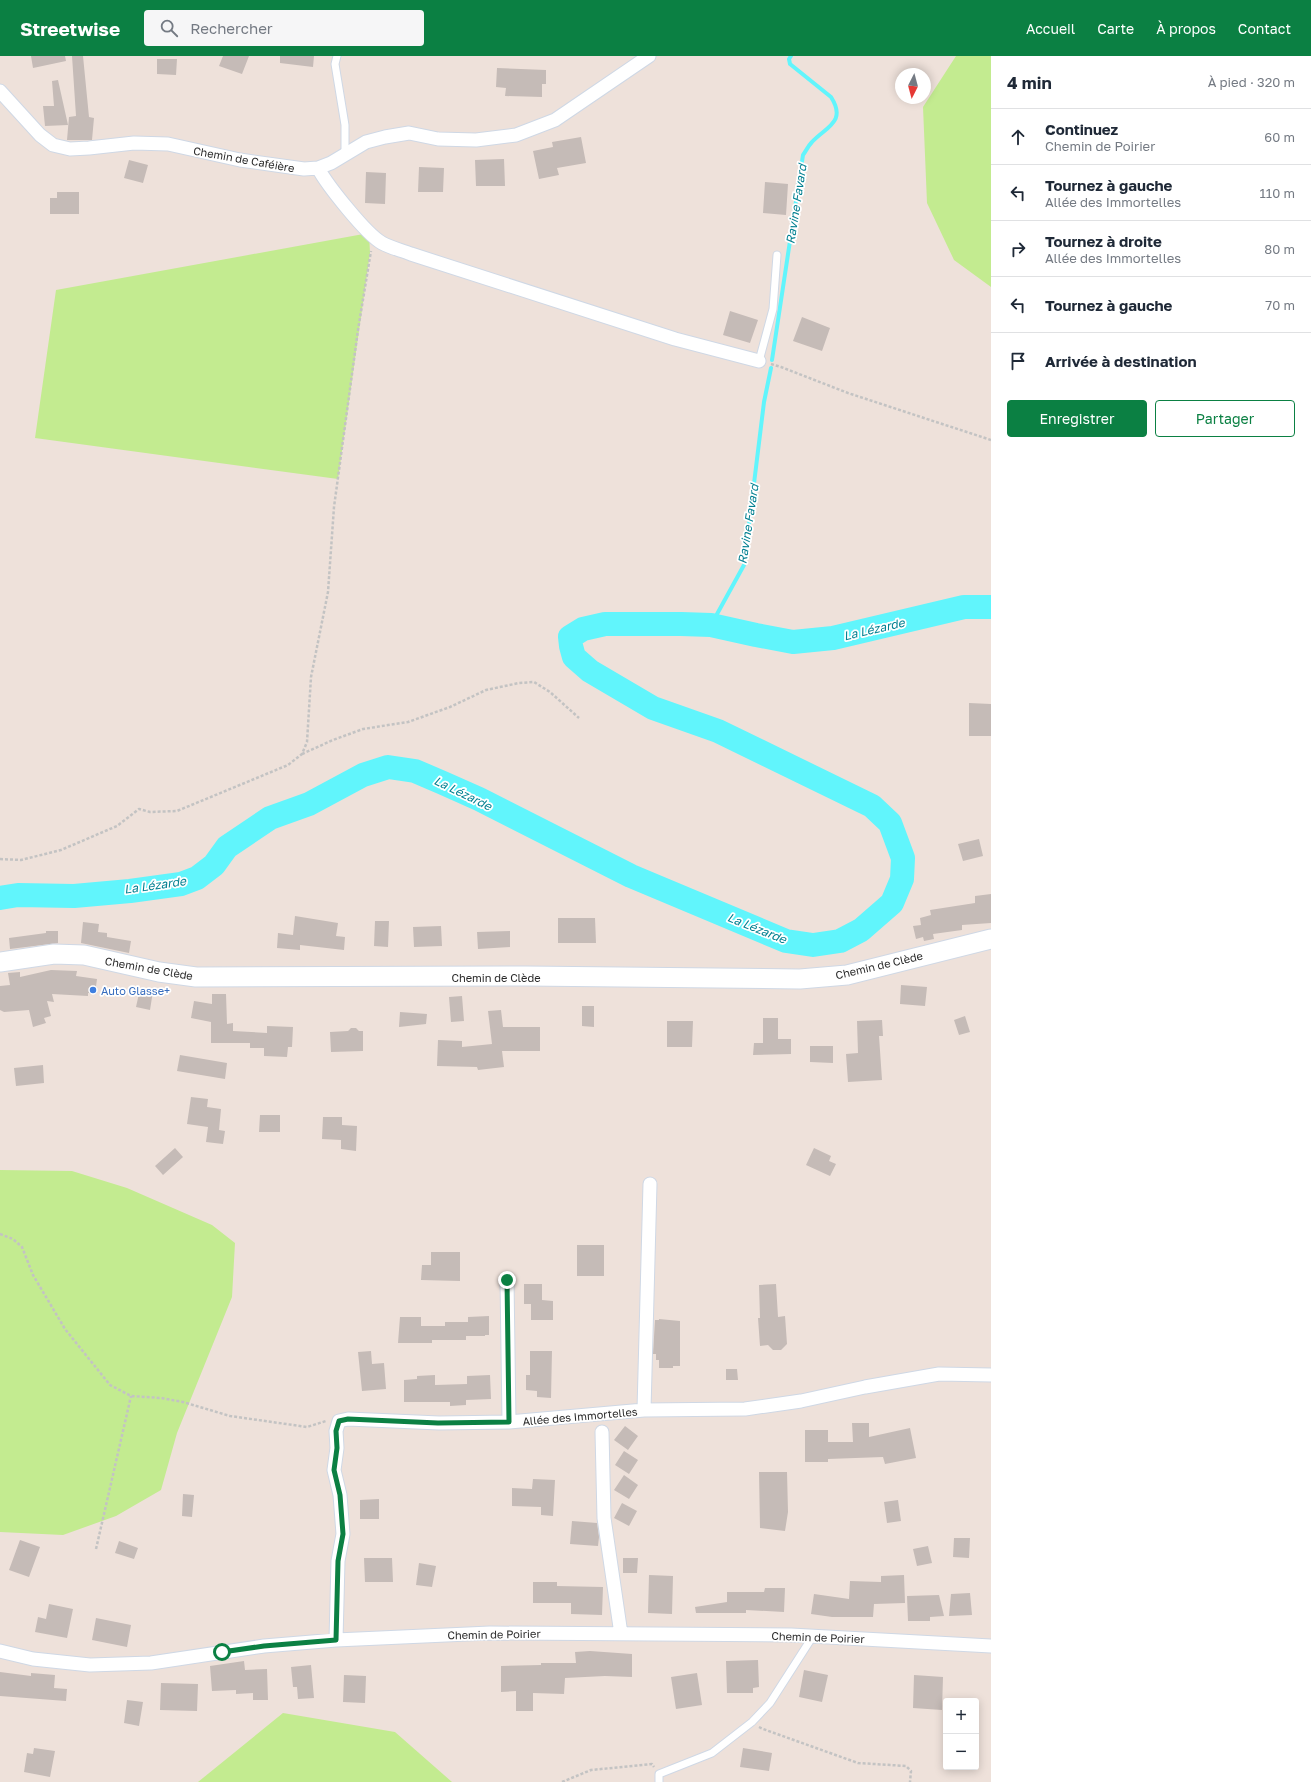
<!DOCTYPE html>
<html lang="fr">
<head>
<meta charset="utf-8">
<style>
  body { margin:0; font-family:"Golos Text",sans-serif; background:#f6f6f7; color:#1f2937 }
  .controls { position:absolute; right:12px; bottom:12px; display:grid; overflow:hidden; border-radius:4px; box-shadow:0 2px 10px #0003 }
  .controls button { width:36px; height:36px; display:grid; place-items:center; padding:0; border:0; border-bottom:1px solid #e0e1e3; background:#fff; color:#1f2937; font:20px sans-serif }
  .compass { position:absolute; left:895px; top:12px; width:36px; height:36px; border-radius:50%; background:#fff; box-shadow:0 2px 10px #0003; rotate:186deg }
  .stop { position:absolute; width:12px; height:12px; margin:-9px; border:3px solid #0b8043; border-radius:50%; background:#fff }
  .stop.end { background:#0b8043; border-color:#fff; box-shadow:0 1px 4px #0008 }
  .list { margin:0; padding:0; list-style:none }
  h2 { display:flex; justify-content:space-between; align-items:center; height:52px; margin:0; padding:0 16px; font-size:17px }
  h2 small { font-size:13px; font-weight:400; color:#747a83 }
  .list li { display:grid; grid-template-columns:26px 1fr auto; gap:12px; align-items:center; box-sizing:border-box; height:56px; padding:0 16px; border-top:1px solid #e0e1e3 }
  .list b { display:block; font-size:15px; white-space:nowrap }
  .list p { margin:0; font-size:13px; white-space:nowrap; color:#747a83 }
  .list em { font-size:13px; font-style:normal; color:#747a83 }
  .actions { display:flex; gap:8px; padding:12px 16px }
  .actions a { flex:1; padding:9px 0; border:1px solid #0b8043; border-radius:4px; text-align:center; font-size:14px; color:#0b8043 }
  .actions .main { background:#0b8043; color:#fff }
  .icon { flex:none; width:22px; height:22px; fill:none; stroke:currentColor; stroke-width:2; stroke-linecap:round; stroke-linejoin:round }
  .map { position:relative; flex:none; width:991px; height:1726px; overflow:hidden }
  header { display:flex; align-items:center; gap:24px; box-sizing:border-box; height:56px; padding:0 20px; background:#0b8043; color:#fff }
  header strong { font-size:19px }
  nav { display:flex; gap:22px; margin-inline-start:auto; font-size:14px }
  .search { width:280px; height:36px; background:#f6f6f7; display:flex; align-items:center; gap:10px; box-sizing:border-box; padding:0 14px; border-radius:4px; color:#747a83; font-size:15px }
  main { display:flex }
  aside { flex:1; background:#fff }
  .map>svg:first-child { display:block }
  .green { fill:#c3eb90 }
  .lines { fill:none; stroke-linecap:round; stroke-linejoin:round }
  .stream { stroke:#61f5fc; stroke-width:4 }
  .river { stroke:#61f5fc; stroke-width:24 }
  .building { fill:#c5bbb7 }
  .service-casing { stroke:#cfd8e5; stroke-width:9 }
  .minor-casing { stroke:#cfd8e5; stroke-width:15 }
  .secondary-casing { stroke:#cfd8e5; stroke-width:21 }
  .path { stroke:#c3c3c3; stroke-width:2.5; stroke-dasharray:3 2; stroke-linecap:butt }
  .service { stroke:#fff; stroke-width:7 }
  .minor { stroke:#fff; stroke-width:13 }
  .secondary { stroke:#fff; stroke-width:19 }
  .route { stroke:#0b8043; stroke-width:5 }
  .shop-dot { fill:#3f7fe0; stroke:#fff; stroke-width:1.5 }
  .labels { text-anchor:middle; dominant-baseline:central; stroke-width:3.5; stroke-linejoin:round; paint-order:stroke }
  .street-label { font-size:11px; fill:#2a2a2a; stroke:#fff }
  .shop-label { font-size:11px; fill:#366cbe; stroke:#fff; text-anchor:start }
  .water-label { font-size:12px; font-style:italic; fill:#038091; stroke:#fff }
</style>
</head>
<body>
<header>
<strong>Streetwise</strong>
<div class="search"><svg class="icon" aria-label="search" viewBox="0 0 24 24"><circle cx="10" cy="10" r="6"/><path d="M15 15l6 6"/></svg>Rechercher</div>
<nav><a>Accueil</a><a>Carte</a><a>À propos</a><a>Contact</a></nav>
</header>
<main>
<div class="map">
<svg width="991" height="1726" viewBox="0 0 991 1726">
  <rect width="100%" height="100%" fill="#eee1da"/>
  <!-- green -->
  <path class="green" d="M956,0H991V231L954,204L927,147L923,51Z
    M369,177L370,197L338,423L35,382L56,234Z
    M0,1114L72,1115L127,1132L212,1169L235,1187L232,1241L177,1377L161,1434L116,1460L63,1479L0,1476Z
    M283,1657L395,1676L452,1726H198Z"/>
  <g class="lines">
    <!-- stream -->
    <path class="stream" d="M772,304L803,99C806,95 808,90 812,86C826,71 847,66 831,41L790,8L789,3L791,0
      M711,569L744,509L764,346L771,312"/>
    <!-- river -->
    <path class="river" d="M0,842L18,839L74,840L130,835L181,828L197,822L214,809L227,791L270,762L309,748L363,719L388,711L415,715L443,727L479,743L631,820L786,885L813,889L840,885L861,874L892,847L902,823L903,802L890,767L872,750L718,675L653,652L590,615L574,601L571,590L570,581L583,573L605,568H681L711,569L756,579L793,586L833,582L964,551H991"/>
  </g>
  <!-- building -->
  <path class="building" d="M31,0H65L66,5L33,12Z
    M72,0H83L89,61L94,62L92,84H67L69,61L76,60Z
    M223,0H249L242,18L219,10Z
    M280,0H314L313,11L280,7Z
    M157,3H177L176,19L157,18Z
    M497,12L546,14V28H542V41L505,40L506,32L496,31Z
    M58,24L68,69L45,70L43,50H54L52,25Z
    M581,81L586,107L557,112L559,119L539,123L533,95L553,91L552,86Z
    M504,103L505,130H476L475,104Z
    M129,104L148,109L143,127L124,122Z
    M419,111L444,112L443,136H418Z
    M366,116L386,117L385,148L365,147Z
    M765,126L788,128L786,159L763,157Z
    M57,136H79V158H50V142H57Z
    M730,255L758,264L750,287L723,279Z
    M802,261L830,272L822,295L793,285Z
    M969,647L991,648V680H969Z
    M979,783L983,800L963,805L958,788Z
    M991,838V867L962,869V874L933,878L934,883L924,885L923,881L916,883L913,870L921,869L920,862L931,859L930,854L975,847V840Z
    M295,860L338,867L336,880L345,881L344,894L300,889V894L277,892L278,877L293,879Z
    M558,862H595L596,887H558Z
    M375,865H389L388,891L374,890Z
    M83,866L99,868L98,876L107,877V881L131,885L129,897L81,887Z
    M441,870L442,890L414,891L413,871Z
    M46,875H58V887L10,893L9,882L46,877Z
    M510,875V891L478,893L477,876Z
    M51,914L77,915L76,920L97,923L95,938L88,937V940L52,938L54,946L47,945L51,960L44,962L46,967L33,971L29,954L4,956L0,954V930L10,929L8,917L20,916V921Z
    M901,929L927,931L925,950L900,948Z
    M140,933L153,935L150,954L136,951Z
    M212,938H226L227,968L233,967V975L267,977V970L293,971L292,991H288L287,1001L264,1000V992H250V987H211V966L191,962L194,945L212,948Z
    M462,940L464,965L451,966L449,941Z
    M582,950H594V971L582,970Z
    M501,954L503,971H540V995H502L504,1011L478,1014L477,1011L437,1010L438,984L462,985V991L492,988L488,955Z
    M400,956L427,958L426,968L399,971Z
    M965,960L970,976L959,979L954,964Z
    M763,962H778V983H791V998L753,999L754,987H763Z
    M882,964L883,980H879L882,1024L848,1026L846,998L858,997L857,965Z
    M667,965H693L692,991H667Z
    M351,972H356L359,975H363V995L331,996L330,976L348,975Z
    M810,990H833V1007L810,1006Z
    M180,999L227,1007L225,1023L177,1015Z
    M43,1009L44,1027L16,1030L14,1012Z
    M191,1041L208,1043L207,1051L221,1053L219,1074L225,1075L223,1088L206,1086L208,1071L187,1068Z
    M260,1059H280V1076H259Z
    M323,1061H342V1069L357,1070L356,1095L341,1093V1084L322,1083Z
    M175,1092L183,1101L163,1119L155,1110Z
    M814,1092L831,1100L829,1105L836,1108L830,1120L806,1109Z
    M577,1189H604V1220H577Z
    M431,1196H460V1225L421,1224L422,1209H431Z
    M524,1228H542V1244L553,1245V1264H531V1248H524Z
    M776,1228L778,1261L785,1260L787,1288L781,1294H773L768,1289L760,1290L758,1262H760L759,1229Z
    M489,1260V1279H485V1280H466V1284H432V1287H398L400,1261H421V1270H445V1266H468V1261Z
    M659,1263L680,1265V1310H673V1312H659V1304H656V1298H653L655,1264H659Z
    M371,1295L372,1308L384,1307L386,1333L362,1335L358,1296Z
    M530,1295H552L551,1342L537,1341V1335L526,1334V1319H530Z
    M726,1313H737L738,1324H726Z
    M435,1319V1329L467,1328V1320L490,1319L491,1343L466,1344V1349L450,1350V1346H404V1324L417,1323V1320Z
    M852,1367H869V1381L910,1372L916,1402L885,1408L883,1401L828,1403V1406H805V1374H828V1386H853Z
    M625,1370L638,1380L628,1394L614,1384Z
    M624,1395L638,1404L629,1418L615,1409Z
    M759,1416H787L788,1456L785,1475L760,1472Z
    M624,1419L638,1429L629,1443L614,1434Z
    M533,1423L555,1424L553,1460L541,1459V1451L512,1450V1432L532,1433Z
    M183,1438L194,1439L192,1461L182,1460Z
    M379,1443V1463H360V1444Z
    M898,1444L901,1465L887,1467L884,1446Z
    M622,1447L637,1455L629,1470L614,1462Z
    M572,1465L597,1467L599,1481L598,1490L570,1488Z
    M954,1482H970L969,1502L953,1501Z
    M20,1484L40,1491L29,1521L9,1514Z
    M119,1485L138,1492L134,1503L115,1497Z
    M928,1490L932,1507L917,1510L913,1493Z
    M364,1502H392L393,1526H365Z
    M623,1502H638L637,1517H623Z
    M419,1507L436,1510L432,1531L416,1529Z
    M649,1519L673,1520L672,1558L648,1557Z
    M904,1519L905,1547L874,1548L873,1561H832L811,1558L814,1538L849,1543L850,1525L881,1526V1520Z
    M533,1526H557V1530L603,1531L602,1559L571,1558V1547H533Z
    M765,1532H785L784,1556L746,1554V1557H696L695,1551L727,1546V1536H764Z
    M970,1537L972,1559L949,1560L951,1538Z
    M939,1539L944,1560L930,1561V1565H908L907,1540Z
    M49,1548L73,1553L67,1582L35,1576L38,1561L46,1563Z
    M96,1562L131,1569L127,1591L92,1584Z
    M590,1595L632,1598V1621L605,1620L565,1622L564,1638L533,1637V1655H516V1635L501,1636V1610L541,1609V1607H576L575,1596Z
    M758,1604L759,1631L753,1632V1637H727L726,1605Z
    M244,1605L245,1614L267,1613L268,1644H253V1637L236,1638V1634L212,1635L210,1610Z
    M311,1609L314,1642L298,1643L297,1631H293L291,1611Z
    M804,1614L828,1619L822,1646L799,1641Z
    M0,1616L31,1620V1617L55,1619L54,1632L67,1633L66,1645L0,1640Z
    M697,1617L702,1649L676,1653L671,1621Z
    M344,1619L366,1620L365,1647L343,1646Z
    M914,1619L943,1621L942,1654L913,1652Z
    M161,1627L198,1628L197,1655L160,1654Z
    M127,1644L143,1646L139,1670L124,1667Z
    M34,1692L55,1695L50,1721L24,1716L27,1697L33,1698Z
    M743,1692L772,1697L769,1715L740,1711Z"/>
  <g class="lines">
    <defs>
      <path id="service" d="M337,0L335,8L345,69V98
        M759,305L773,253L777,199
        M659,1726V1718L712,1697L752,1666L770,1647L813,1580"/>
      <path id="minor" d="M0,35L40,79L53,89L70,93L89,92L134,87L168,88L240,104L304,113L318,112L331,107L366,86L385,81L409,77L438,83L476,84L516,79L555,64L649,0
        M318,112C327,129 366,178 382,187C391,192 401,194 411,198L675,283L759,305
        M507,1224L509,1366
        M644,1354L650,1128
        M602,1376L604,1462L621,1578
        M336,1584L338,1505L343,1478L340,1439L334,1414L337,1392L336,1375L339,1365L348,1363L439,1367L509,1366L644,1354L745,1353L801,1345L865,1331L939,1318L991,1319
        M0,1595L33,1603L90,1609L151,1607L264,1590L336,1584L490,1577L791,1579L991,1590"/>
      <path id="secondary" d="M0,906L54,898L84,899L159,916L196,921L526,920L800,923L847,919L991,883"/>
    </defs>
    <!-- service casing -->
    <use href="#service" class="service-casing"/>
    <!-- minor casing -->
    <use href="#minor" class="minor-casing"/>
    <!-- secondary casing -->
    <use href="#secondary" class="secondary-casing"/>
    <!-- path -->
    <path class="path" d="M771,308L781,311L848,337L991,384
      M302,698L333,684L363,673L408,666L450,651L486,634L519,627L534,626L550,636L579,662
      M0,803L21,804L61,794L117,770L139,753L150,756L177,755L288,709L302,698L307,686L311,621L328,536L334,451L358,274L371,195
      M0,1178L13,1183L22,1191L33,1219L65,1273L110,1329L131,1340L161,1342L183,1346L230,1360L307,1371L326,1365
      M96,1493L131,1340
      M759,1671L763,1673L858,1707L906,1710L911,1715L910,1726
      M562,1726L591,1714L652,1708L654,1711"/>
    <!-- service -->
    <use href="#service" class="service"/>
    <!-- minor -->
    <use href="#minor" class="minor"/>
    <!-- secondary -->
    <use href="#secondary" class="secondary"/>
  </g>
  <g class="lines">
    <!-- route -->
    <path class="route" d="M222,1596L264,1590L336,1584L338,1505L343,1478L340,1439L334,1414L337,1392L336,1375L339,1365L348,1363L438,1367L509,1366L507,1224"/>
  </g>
  <!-- markers -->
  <circle class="shop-dot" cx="93" cy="934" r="4"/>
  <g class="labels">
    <!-- street labels -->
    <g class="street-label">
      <text transform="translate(244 103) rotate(10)">Chemin de Caféière</text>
      <text transform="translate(879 909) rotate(-13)">Chemin de Clède</text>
      <text transform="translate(149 912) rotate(10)">Chemin de Clède</text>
      <text x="496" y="921">Chemin de Clède</text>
      <text transform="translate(580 1360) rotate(-5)">Allée des Immortelles</text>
      <text transform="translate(494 1578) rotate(-1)">Chemin de Poirier</text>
      <text transform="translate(818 1581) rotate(2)">Chemin de Poirier</text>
    </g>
    <!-- shop labels -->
    <g class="shop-label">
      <text x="101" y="934">Auto Glasse+</text>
    </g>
    <!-- water labels -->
    <g class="water-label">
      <text transform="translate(796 148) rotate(-81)">Ravine Favard</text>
      <text transform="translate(748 468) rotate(-81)">Ravine Favard</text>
      <text transform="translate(874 573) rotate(-13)">La Lézarde</text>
      <text transform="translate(463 737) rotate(26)">La Lézarde</text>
      <text transform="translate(155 829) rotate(-8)">La Lézarde</text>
      <text transform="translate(757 872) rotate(22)">La Lézarde</text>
    </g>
  </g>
</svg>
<div class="controls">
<button>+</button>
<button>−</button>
</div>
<svg class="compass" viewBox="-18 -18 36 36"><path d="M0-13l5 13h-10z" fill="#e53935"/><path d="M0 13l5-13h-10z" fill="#747a83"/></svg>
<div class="stop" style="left:222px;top:1596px"></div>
<div class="stop end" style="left:507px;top:1224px"></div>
</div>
<aside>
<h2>4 min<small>À pied · 320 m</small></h2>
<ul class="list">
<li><svg class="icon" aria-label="ahead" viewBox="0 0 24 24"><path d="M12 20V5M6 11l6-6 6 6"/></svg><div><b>Continuez</b><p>Chemin de Poirier</p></div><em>60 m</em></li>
<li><svg class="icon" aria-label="left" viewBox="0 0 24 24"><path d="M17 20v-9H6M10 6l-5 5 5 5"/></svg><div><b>Tournez à gauche</b><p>Allée des Immortelles</p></div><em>110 m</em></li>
<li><svg class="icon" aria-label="right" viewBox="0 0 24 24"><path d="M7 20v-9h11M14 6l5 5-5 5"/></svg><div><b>Tournez à droite</b><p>Allée des Immortelles</p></div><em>80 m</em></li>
<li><svg class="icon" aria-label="left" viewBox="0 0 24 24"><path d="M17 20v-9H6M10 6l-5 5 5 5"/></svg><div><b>Tournez à gauche</b></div><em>70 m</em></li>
<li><svg class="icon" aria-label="arrive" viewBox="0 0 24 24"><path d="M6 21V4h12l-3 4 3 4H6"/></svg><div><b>Arrivée à destination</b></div></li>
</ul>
<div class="actions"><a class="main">Enregistrer</a><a>Partager</a></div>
</aside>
</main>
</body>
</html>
